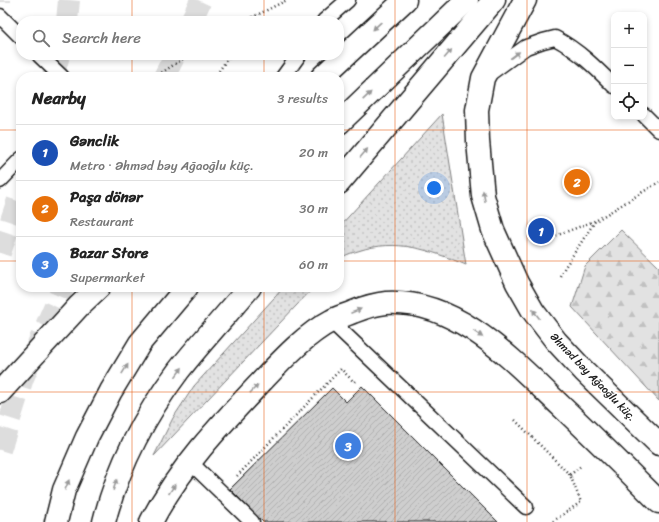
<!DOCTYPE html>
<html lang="en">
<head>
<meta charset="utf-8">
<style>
  body { margin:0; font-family:Sriracha,sans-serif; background:#f6f6f6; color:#222 }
  .controls { position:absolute; right:12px; top:12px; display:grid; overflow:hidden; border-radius:8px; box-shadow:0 2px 6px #0003 }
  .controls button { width:36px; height:36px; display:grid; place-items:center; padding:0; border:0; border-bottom:1px solid #e0e0e0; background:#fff; color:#222; font:20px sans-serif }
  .you { position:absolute; left:434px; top:188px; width:14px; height:14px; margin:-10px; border:3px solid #fff; border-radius:50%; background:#1a73e8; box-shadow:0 0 0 6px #1a73e833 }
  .badge { display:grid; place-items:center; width:26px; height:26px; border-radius:50%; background:#0f766e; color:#fff; font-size:13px; font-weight:700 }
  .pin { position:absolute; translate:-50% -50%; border:2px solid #fff; box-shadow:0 1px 4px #0006 }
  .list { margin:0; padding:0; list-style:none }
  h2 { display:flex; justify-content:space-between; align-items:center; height:52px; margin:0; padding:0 16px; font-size:17px }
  h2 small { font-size:13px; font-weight:400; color:#767676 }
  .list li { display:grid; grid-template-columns:26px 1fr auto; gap:12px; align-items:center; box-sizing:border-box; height:56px; padding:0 16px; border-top:1px solid #e0e0e0 }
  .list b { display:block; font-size:15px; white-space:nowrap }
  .list p { margin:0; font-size:13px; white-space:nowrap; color:#767676 }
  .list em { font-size:13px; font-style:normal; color:#767676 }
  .icon { flex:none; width:22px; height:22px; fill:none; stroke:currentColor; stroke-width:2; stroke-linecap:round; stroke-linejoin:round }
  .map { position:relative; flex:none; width:659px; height:522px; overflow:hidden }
  .search { position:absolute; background:#fff; box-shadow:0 2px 6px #0003; left:16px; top:16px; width:328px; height:44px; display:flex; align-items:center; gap:10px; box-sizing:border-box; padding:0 14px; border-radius:16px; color:#767676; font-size:15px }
  .panel { position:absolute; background:#fff; box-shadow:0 2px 6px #0003; left:16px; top:72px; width:328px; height:220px; border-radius:16px }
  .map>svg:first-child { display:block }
  .grass { fill:url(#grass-dots); stroke:#7f7f7f }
  .forest { fill:url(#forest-firs); stroke:#7f7f7f }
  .building { fill:url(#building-hatch); stroke:#1c1c1c }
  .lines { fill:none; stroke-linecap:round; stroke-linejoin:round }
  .secondary-tunnel { stroke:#ddd; stroke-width:22; stroke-dasharray:22 11; stroke-linecap:butt }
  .lane-casing { stroke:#1c1c1c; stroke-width:17 }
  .secondary-casing { stroke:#1c1c1c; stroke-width:25 }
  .primary-casing { stroke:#1c1c1c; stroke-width:25 }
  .path { stroke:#1c1c1c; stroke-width:2.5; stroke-dasharray:1 3; stroke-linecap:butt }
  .lane { stroke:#fff; stroke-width:14 }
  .secondary { stroke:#fff; stroke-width:22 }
  .primary { stroke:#fff; stroke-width:22 }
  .oneway { fill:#999 }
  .grid { fill:none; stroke:#e8590c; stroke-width:1; stroke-opacity:0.55 }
  .labels { text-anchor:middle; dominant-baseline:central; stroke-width:3.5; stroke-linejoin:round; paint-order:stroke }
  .street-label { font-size:11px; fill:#1c1c1c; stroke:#fff }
</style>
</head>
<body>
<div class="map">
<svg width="659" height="522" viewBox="0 0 659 522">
  <defs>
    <pattern id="grass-dots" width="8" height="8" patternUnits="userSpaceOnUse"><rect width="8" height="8" fill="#e2e2e2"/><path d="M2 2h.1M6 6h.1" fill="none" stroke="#c1c1c1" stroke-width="1.8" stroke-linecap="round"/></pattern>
    <pattern id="forest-firs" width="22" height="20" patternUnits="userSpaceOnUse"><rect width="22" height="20" fill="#e2e2e2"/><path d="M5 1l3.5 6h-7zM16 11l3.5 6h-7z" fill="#c1c1c1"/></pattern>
    <pattern id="building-hatch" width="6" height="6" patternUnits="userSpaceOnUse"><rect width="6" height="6" fill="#cecece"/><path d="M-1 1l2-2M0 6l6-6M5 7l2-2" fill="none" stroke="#b0b0b0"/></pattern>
  </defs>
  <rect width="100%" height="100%" fill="#fff"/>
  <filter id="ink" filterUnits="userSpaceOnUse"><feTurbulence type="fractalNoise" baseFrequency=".025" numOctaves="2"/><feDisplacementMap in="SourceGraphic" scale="8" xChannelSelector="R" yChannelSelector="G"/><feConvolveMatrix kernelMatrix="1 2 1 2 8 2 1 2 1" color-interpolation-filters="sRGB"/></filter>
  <g filter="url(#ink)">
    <!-- grass -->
    <path class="grass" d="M442,114L466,265C430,250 397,238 358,251C351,253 344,255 339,260V227Z
      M284,287H314L154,456L173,418L194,386Z"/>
    <!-- forest -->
    <path class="forest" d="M621,230L659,267V401L572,307L585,266Z"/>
    <!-- building -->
    <path class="building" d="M362,386L498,522H263L230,489L332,388L346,402Z"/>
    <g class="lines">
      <!-- secondary-tunnel -->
      <path class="secondary-tunnel" d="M0,2V0
        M67,21L69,0
        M191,21L201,0
        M53,77L59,55
        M164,77L175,55
        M0,253L21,191
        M0,450L23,378L63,287"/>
      <defs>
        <path id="lane" d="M0,16L21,37
          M324,21L348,0
          M39,55L62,77
          M489,74L526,47L543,41L555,38C578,50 596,68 614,86
          M283,77L299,55
          M644,115L659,130
          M0,181L21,159
          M331,321L526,507
          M190,462L252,522"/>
        <path id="secondary" d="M525,0L483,78L477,110L478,141L483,196L493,230L517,283L533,311L556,341L584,371L659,444
          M339,183L494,0
          M104,522C118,467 145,415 179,370C201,342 227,314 250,287
          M151,522C179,468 221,424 262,381C282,360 306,334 331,321C338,317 346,315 353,312C363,308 375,304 386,303C458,299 514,362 562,407C595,438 627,470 659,502"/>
        <path id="primary" d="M322,77L405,0
          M339,123L467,0
          M0,392L79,306L99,287
          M56,522L64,490L87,437L111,391L140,343L187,287"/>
      </defs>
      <!-- lane casing -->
      <use href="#lane" class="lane-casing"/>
      <!-- secondary casing -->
      <use href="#secondary" class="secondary-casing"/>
      <!-- primary casing -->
      <use href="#primary" class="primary-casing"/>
      <!-- path -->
      <path class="path" d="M245,21L287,0
        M253,21L257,14
        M219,71L230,55
        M155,77L189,55
        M545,240L597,220L659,182
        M560,276L565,267L596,220
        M515,420L570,475L581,502L552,522
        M570,475L582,465
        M237,476L341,369L354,382L357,379"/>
      <!-- lane -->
      <use href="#lane" class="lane"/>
      <!-- secondary -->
      <use href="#secondary" class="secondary"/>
      <!-- primary -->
      <use href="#primary" class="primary"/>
    </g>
    <!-- one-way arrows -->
    <defs><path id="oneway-solid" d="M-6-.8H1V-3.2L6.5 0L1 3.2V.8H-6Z"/></defs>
    <g class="oneway">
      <use href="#oneway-solid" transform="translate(377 26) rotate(137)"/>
      <use href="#oneway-solid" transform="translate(448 54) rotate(-50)"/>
      <use href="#oneway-solid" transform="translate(515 55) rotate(-36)"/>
      <use href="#oneway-solid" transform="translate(367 96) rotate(-44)"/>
      <use href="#oneway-solid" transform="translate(364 153) rotate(-50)"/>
      <use href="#oneway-solid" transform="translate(484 196) rotate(-101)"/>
      <use href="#oneway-solid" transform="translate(356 311) rotate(-22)"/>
      <use href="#oneway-solid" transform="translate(536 314) rotate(-127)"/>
      <use href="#oneway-solid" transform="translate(478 334) rotate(34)"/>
      <use href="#oneway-solid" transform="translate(125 369) rotate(-58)"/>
      <use href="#oneway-solid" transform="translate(179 372) rotate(-54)"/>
      <use href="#oneway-solid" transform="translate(254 389) rotate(-46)"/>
      <use href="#oneway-solid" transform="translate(67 485) rotate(-68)"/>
      <use href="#oneway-solid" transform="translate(115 485) rotate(-71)"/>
      <use href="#oneway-solid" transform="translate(172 489) rotate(-56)"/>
    </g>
  </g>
  <!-- grid -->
  <path class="grid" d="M132,0V21M264,0V21M395,0V522M527,0V522M132,55V77M264,55V77M0,130H21M339,130H659M0,261H21M339,261H659M132,287V522M264,287V522M0,392H659"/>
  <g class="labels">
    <!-- street labels -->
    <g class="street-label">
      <text transform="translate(593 377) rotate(46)">Əhməd bəy Ağaoğlu küç.</text>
    </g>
  </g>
</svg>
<div class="controls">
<button>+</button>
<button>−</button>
<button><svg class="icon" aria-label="locate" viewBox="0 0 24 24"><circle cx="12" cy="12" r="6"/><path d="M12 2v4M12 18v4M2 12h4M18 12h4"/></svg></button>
</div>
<div class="you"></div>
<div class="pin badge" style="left:541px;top:231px;background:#1a4fb4">1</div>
<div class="pin badge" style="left:577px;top:182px;background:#e8710a">2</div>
<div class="pin badge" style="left:348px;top:446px;background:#3f7fe0">3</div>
<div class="search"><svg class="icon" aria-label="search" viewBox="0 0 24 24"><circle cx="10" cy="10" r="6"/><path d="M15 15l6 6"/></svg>Search here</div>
<section class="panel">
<h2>Nearby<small>3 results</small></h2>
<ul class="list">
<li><span class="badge" style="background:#1a4fb4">1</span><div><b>Gənclik</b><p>Metro · Əhməd bəy Ağaoğlu küç.</p></div><em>20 m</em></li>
<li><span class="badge" style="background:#e8710a">2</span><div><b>Paşa dönər</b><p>Restaurant</p></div><em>30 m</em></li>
<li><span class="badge" style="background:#3f7fe0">3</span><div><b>Bazar Store</b><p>Supermarket</p></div><em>60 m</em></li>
</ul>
</section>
</div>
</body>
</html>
